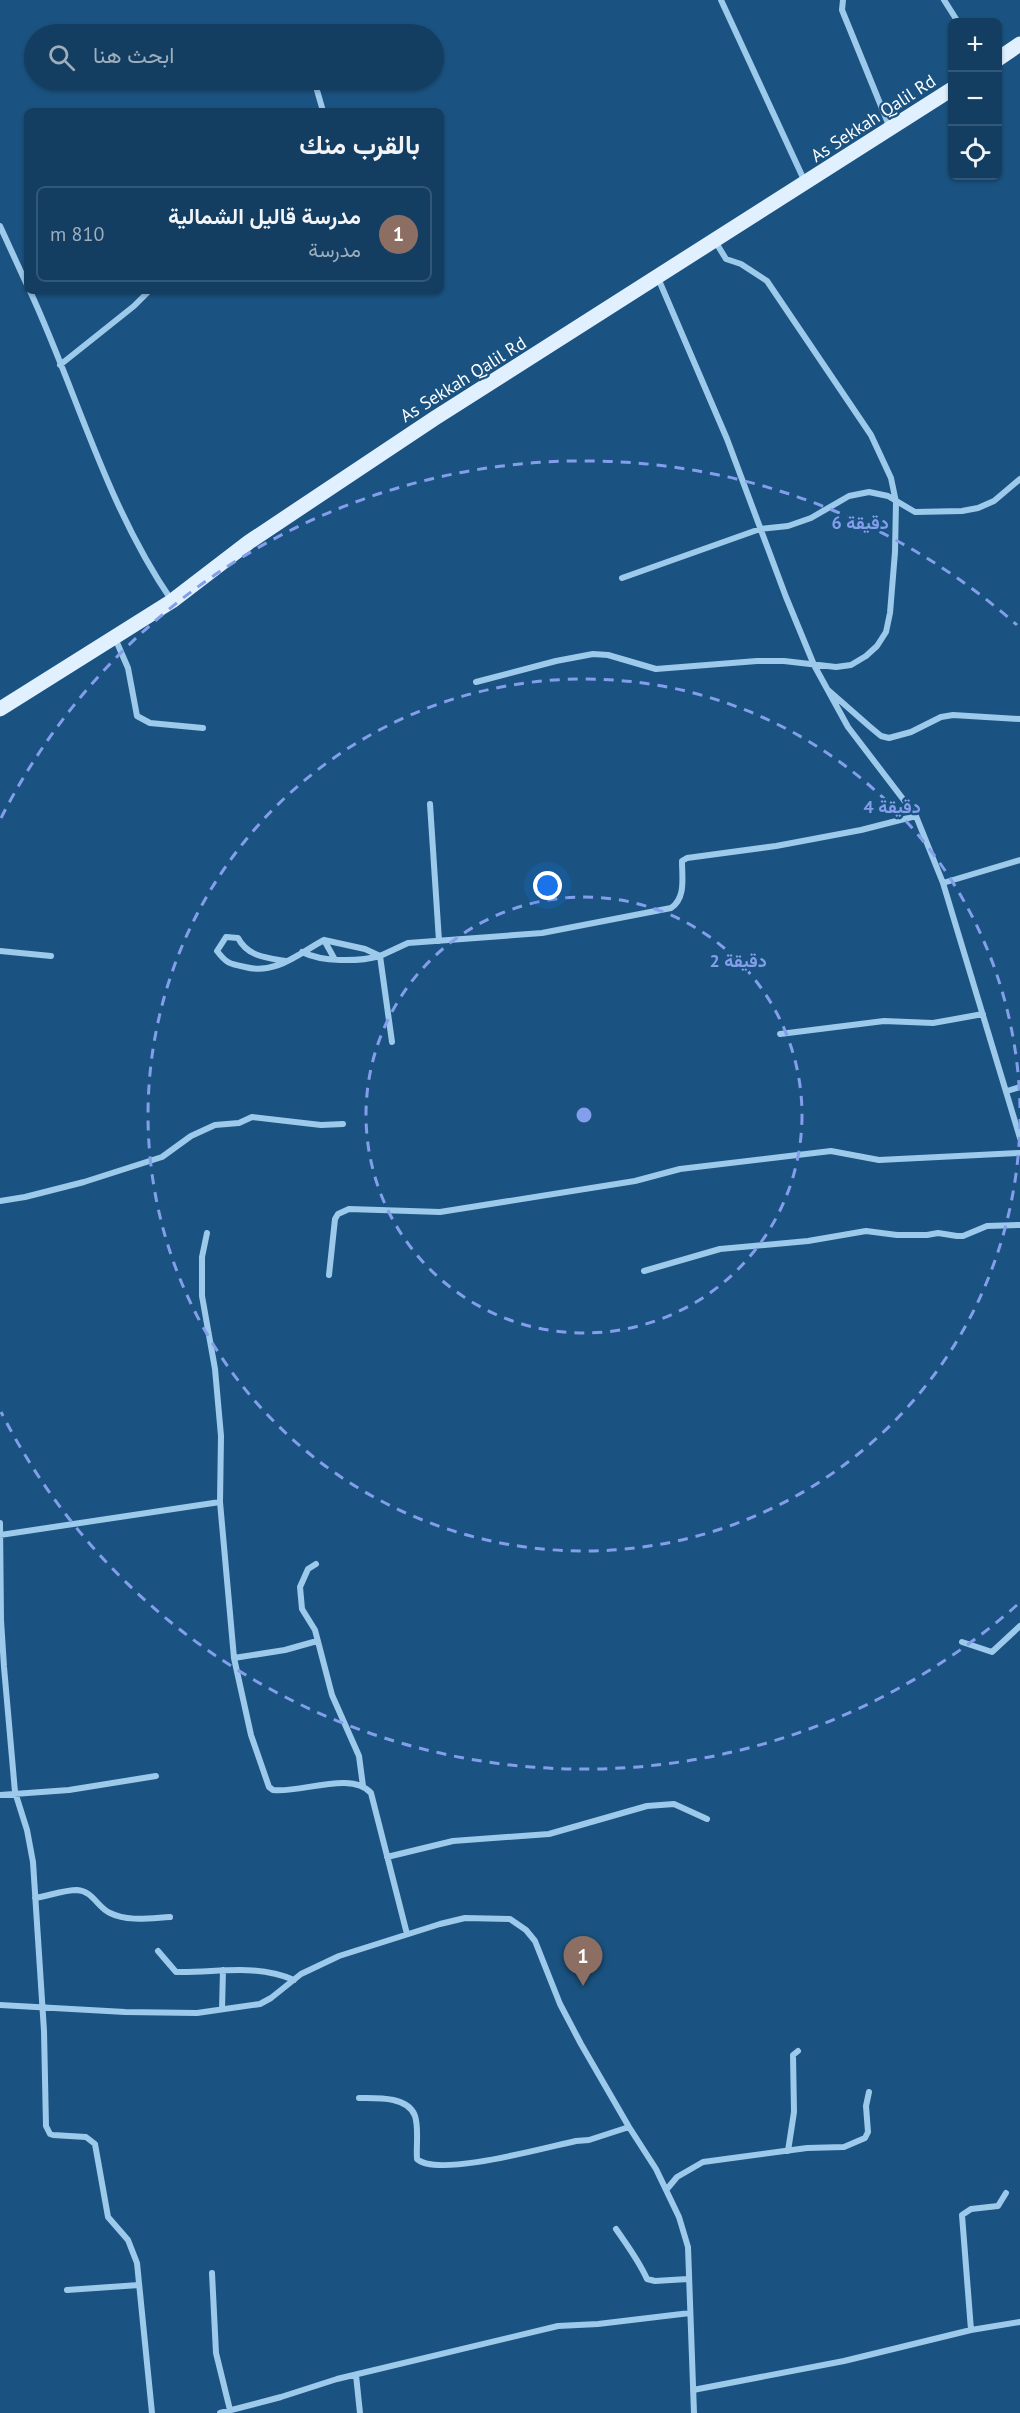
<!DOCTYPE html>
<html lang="ar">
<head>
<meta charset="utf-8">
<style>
  body { margin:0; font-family:"PT Sans",Vazirmatn,sans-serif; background:#21496a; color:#f1f3f6; direction:rtl }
  .controls { position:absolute; right:18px; top:18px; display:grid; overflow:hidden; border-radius:9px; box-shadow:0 2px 4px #0004 }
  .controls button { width:54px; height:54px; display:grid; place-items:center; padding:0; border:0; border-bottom:2px solid #335776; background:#143e61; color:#f1f3f6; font:30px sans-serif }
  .you { position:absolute; left:548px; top:886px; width:21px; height:21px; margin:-15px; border:4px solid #fff; border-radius:50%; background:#1a73e8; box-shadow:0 0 0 9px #1a73e833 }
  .badge { display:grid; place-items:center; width:39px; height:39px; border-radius:50%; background:#8bbbb9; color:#fff; font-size:20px; font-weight:700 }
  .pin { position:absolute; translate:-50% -50px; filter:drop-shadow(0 2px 3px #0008) }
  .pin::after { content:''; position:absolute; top:32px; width:21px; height:18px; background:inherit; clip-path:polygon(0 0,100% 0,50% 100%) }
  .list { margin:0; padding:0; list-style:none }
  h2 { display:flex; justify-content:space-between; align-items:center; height:78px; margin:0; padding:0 24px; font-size:26px }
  h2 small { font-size:20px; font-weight:400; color:#9daebd }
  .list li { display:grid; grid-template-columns:39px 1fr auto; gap:18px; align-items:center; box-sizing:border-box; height:96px; margin:0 12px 12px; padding:0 12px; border:2px solid #335776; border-radius:9px }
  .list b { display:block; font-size:22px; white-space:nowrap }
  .list p { margin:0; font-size:20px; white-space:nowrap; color:#9daebd }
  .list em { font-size:20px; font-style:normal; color:#9daebd }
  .icon { flex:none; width:33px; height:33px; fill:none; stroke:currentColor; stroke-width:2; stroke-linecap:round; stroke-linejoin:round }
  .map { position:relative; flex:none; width:1020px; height:2413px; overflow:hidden; direction:ltr }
  .search { position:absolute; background:#143e61; box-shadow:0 2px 4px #0004; left:24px; top:24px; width:420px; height:66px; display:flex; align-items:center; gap:15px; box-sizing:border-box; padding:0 21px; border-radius:33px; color:#9daebd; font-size:22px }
  .panel { position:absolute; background:#143e61; box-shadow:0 2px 4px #0004; left:24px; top:108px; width:420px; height:186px; border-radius:9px; direction:rtl }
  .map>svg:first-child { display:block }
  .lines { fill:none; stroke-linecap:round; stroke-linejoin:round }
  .minor { stroke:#9dc9eb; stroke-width:6 }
  .primary { stroke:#e1f0ff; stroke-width:15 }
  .ring { fill:none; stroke:#839eea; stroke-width:3; stroke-dasharray:10 8 }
  .labels { text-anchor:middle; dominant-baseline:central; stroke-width:4.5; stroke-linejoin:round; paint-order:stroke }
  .street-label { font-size:18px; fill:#fff; stroke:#1a5381 }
  .centre { fill:#839eea; stroke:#1a5381; stroke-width:3 }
  .ring-label { font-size:18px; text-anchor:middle; font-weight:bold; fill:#839eea; stroke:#1a5381; stroke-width:4.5; stroke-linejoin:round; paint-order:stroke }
</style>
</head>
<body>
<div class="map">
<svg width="1020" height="2413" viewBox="0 0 1020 2413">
  <rect width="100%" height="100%" fill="#1a5381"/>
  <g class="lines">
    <!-- minor -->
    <path class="minor" d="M721,0L805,182
      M843,0L842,10L890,128
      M944,0L958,22
      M314,80L323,111
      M0,226L27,285
      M658,278L727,439L786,597L814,665L848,727L916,816L943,883L1020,1138
      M30,291C78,395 106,505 172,601
      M60,365L134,306L149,291
      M622,578L760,529L788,526L811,518L849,496L869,492L888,496L915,512L962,511L978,508L994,501L1020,479
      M115,638L128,668L137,716L150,723L203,728
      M476,682L556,661L593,654L608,655L656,669L757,661H784L836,667L851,665L866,656L877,646L886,632L890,613L895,552L896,502L891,478L871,435L767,281L741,264L726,259L715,241
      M828,690L869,726L881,736L889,738L911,732L941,717L953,715L1020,719
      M430,804L439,941
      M943,883L1020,860
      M324,940L334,958
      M0,951L51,956
      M302,952C322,962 358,962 380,956L392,1042
      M286,961C267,958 248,957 238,938L226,937L217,951C227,964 230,964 245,967C276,975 298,954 324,940L365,949L380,956L408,943L542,933L671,908C686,898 682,878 682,861L687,858L776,846L861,830L916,816
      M780,1034L884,1021L933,1023L983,1014
      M1007,1091L1020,1087
      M0,1201L25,1197L84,1182L162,1157L191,1136L215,1125L239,1123L252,1117L321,1125L343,1124
      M207,1233L202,1257V1296L215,1369L221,1436L220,1502L234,1658L251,1735L269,1787L273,1790C299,1794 352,1770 371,1793L407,1934
      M644,1271L720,1249L808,1241L866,1231L897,1235H927L938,1233L957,1236H963L987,1226L1020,1225
      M329,1275L335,1219L338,1214L349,1209L440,1212L635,1181L680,1169L831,1151L879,1160L1020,1153
      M0,1523L1,1620L4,1667L15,1792L27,1830L33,1862L44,2031L46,2126L50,2134L53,2135L86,2137L95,2144L108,2217L128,2240L137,2263L152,2413
      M0,1535L220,1502
      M316,1564L308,1569L300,1587L302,1609L315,1630L332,1695L359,1756L363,1786
      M962,1642L992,1652L1020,1626
      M234,1658L285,1650L317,1641
      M0,1795L69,1790L156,1776
      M387,1857L453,1841L549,1834L647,1806L674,1804L707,1819
      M35,1898C48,1896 64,1890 77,1890C93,1891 97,1907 110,1913C128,1922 151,1918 170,1917
      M158,1951L176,1972C217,1973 255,1963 294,1980
      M0,2005L125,2012L197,2013L260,2004L271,1998L301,1974L339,1956L440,1924L465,1918L510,1919L526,1930L535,1941L560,2004L581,2044L629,2127L656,2169L679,2217L688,2247L694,2413
      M222,2009L223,1970
      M359,2098C376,2098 408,2096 415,2116C419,2128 416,2146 417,2159C437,2178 547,2147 576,2141L589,2140L629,2127
      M788,2151L794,2112L793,2055L798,2051
      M667,2189L677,2177L703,2162L807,2148L844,2147L865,2138L868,2132L866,2106L869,2092
      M616,2229C627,2245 639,2261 647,2279L655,2281L688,2279
      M212,2273L216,2353L230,2410
      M67,2290L139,2285
      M971,2330L962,2215L971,2209L998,2206L1006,2193
      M356,2375L360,2413
      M693,2390L844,2361L971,2330L1020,2322
      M220,2413L281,2397L337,2379L558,2326L598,2324L690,2313"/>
    <!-- primary -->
    <path class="primary" d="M998,59L1020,44
      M0,709L172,601L249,542L435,418L952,89"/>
  </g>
  <!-- distance rings -->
  <g class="ring">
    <circle cx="584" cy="1115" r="218"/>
    <path d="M1020 1119A436 436 0 1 1 1020 1111"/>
    <path d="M1017 1605A654 654 0 0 1 1 1412M1 818A654 654 0 0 1 1017 625"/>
  </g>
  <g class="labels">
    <!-- street labels -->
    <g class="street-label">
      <text transform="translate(873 118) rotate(-33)">As Sekkah Qalil Rd</text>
      <text transform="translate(463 379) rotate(-32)">As Sekkah Qalil Rd</text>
    </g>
  </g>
  <circle cx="584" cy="1115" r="9" class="centre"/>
  <g class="ring-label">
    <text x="860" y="529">6 دقيقة</text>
    <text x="892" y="813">4 دقيقة</text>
    <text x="738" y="967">2 دقيقة</text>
  </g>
</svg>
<div class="controls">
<button>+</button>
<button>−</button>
<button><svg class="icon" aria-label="locate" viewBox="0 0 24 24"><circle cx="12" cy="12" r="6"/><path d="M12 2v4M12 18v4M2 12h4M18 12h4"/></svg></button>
</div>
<div class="you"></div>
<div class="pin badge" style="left:583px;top:1986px;background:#8d6e63">1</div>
<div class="search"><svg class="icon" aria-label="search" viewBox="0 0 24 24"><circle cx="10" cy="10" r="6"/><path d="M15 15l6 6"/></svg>ابحث هنا</div>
<section class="panel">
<h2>بالقرب منك<small></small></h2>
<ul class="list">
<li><span class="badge" style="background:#8d6e63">1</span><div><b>مدرسة قاليل الشمالية</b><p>مدرسة</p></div><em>810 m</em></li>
</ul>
</section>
</div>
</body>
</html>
